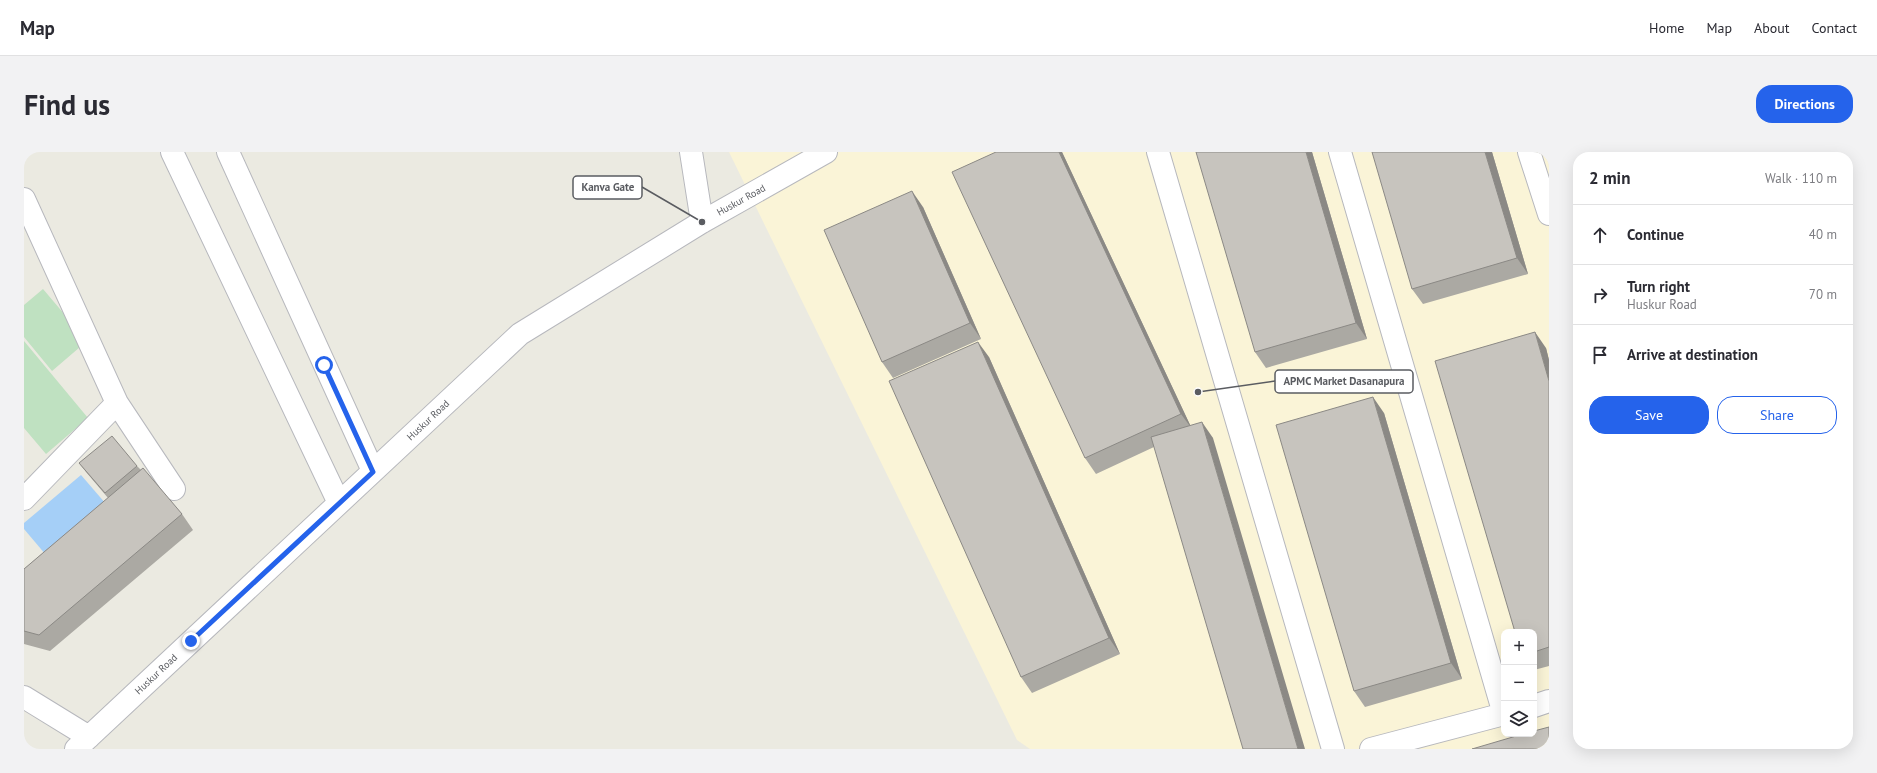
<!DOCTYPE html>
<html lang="en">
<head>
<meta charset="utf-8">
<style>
  body { margin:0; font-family:"PT Sans",sans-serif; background:#f2f2f3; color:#2b2b33 }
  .controls { position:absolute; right:12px; bottom:12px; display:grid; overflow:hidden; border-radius:8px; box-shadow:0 4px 16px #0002 }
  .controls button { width:36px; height:36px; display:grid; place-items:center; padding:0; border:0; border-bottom:1px solid #e1e1e2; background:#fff; color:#2b2b33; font:20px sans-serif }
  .stop { position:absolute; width:12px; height:12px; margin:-9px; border:3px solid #2563eb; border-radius:50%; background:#fff }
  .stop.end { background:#2563eb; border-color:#fff; box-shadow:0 1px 4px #0008 }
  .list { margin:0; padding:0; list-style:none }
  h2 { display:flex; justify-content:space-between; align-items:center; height:52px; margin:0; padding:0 16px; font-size:17px }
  h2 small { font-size:13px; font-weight:400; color:#7c7c81 }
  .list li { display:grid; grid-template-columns:26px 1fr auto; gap:12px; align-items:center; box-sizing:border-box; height:60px; padding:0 16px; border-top:1px solid #e1e1e2 }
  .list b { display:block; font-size:15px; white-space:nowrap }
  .list p { margin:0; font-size:13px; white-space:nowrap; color:#7c7c81 }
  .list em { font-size:13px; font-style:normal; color:#7c7c81 }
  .actions { display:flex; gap:8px; padding:12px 16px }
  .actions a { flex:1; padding:9px 0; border:1px solid #2563eb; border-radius:16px; text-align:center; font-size:14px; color:#2563eb }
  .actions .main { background:#2563eb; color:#fff }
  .icon { flex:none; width:22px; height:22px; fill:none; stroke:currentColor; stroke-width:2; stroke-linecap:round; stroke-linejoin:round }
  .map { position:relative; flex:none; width:1525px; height:597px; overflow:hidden; border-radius:16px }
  header { display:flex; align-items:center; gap:24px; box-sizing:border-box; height:56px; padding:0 20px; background:#fff; border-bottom:1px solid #e1e1e2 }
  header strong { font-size:19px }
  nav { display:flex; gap:22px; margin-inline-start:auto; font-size:14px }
  .intro { display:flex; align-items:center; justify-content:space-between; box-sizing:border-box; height:96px; padding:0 24px }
  h1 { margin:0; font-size:28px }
  .button { padding:10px 18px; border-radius:16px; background:#2563eb; color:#fff; font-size:14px; font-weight:700 }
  main { display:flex; gap:24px; padding:0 24px }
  aside { flex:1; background:#fff; border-radius:16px; box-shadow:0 4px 16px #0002 }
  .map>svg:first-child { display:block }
  .commercial { fill:#faf4d7; fill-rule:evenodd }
  .green { fill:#bfe1c1 }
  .water { fill:#a5cff7 }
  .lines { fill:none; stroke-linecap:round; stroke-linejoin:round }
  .minor-casing { stroke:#b7b8bd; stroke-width:24 }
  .minor { stroke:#fff; stroke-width:22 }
  .wall { fill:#aba9a3 }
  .shaded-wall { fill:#8b8985 }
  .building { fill:#c7c4be; stroke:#8b8985 }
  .route { stroke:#2563eb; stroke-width:5 }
  .labels { text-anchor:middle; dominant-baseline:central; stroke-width:3.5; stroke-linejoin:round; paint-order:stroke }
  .street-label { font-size:10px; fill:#5a5c61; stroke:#fff }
  .leader { fill:none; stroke:#5a5c61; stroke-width:1.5 }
  .callout-dot { fill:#5a5c61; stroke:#fff; stroke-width:1.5 }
  .callout { fill:#fff; stroke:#5a5c61; stroke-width:1.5 }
  .callout-label { font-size:11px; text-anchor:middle; font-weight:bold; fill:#5a5c61 }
</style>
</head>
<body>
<header>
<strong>Map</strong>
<nav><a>Home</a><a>Map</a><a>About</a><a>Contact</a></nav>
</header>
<div class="intro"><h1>Find us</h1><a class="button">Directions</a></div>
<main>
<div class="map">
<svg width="1525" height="597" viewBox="0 0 1525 597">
  <rect width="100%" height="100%" fill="#ebeae1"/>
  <!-- commercial -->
  <path class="commercial" d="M705,0H1525V597H1006L993,588ZM1480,480H1510V582H1480Z"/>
  <!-- green -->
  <path class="green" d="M19,137L63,189L28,219L0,185V153Z
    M0,189L64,266L22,302L0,276Z"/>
  <!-- water -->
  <path class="water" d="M57,323L82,352L22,403L0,377V371Z"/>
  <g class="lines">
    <defs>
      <path id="minor" d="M148,0L315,351
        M204,0L349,319
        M667,0L678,70
        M1134,0L1309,597
        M1316,0L1480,562
        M1505,0L1525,62
        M0,47L93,251L150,337
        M0,347L93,251
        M0,545L65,585
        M1510,554L1525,549
        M52,597L496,182L678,70L802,0
        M1347,597L1480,562"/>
    </defs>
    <!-- minor casing -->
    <use href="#minor" class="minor-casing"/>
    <!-- minor -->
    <use href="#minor" class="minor"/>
  </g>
  <!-- wall -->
  <path class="wall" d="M972,0H1038L1166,273L1189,286L1130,295L1072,322L1061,306Z
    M1288,0L1343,187L1242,216L1231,200Z
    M1468,0L1504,122L1399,152L1388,137Z
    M899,55L957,187L869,226L858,210Z
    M1522,196L1525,208V514L1510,518V480Z
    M965,205L1096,502L1008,541L997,525Z
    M1360,261L1438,527L1341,555L1330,539Z
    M55,311L113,314L117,318L158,362L169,378L26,499L0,492V417L84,346L62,320Z"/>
  <!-- shaded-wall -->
  <path class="shaded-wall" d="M1035,0H1038L1168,277L1157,262Z
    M1282,0H1288L1343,187L1332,171Z
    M1461,0H1468L1504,122L1493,106Z
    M888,39L899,55L957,187L946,171Z
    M1511,180L1522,196L1525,208V229Z
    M954,190L965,205L1096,502L1085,486Z
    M1349,245L1360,261L1438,527L1427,511Z
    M1178,270L1189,286L1281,597H1274Z"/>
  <!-- building -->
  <path class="building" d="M972,0H1035L1157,262L1061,306L928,20Z
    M1172,0H1282L1332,171L1231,200Z
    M1348,0H1461L1493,106L1388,137Z
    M888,39L946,171L858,210L800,78Z
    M1511,180L1525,229V495L1510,500V480H1491L1411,209Z
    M954,190L1085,486L997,525L865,229Z
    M1349,245L1427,511L1330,539L1252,273Z
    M1178,270L1274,597H1219L1127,285Z
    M88,284L113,314L81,341L55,311Z
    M119,316L158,362L15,483L0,479V417Z
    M1525,575V597H1448L1499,582H1510V579Z"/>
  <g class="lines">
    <!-- route -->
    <path class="route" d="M167,489L349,320L300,213"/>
  </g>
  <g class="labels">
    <!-- street labels -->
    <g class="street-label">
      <text transform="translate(717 48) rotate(-29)">Huskur Road</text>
      <text transform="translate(404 268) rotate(-43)">Huskur Road</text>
      <text transform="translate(132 522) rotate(-43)">Huskur Road</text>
    </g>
  </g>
  <!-- callouts -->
  <path class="leader" d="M678 70L618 35M1174 240L1251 229"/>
  <g class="callout-dot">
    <circle cx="678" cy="70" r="4"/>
    <circle cx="1174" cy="240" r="4"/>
  </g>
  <g class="callout">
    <rect x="549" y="24" width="69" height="23" rx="4"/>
    <rect x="1251" y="218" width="138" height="23" rx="4"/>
  </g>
  <g class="callout-label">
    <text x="584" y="39">Kanva Gate</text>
    <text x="1320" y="233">APMC Market Dasanapura</text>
  </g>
</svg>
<div class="controls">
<button>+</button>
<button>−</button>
<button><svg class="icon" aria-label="layers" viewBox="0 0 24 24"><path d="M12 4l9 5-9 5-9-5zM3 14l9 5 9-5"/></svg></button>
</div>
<div class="stop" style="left:300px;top:213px"></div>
<div class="stop end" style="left:167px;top:489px"></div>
</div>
<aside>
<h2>2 min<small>Walk · 110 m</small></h2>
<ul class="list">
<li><svg class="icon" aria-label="ahead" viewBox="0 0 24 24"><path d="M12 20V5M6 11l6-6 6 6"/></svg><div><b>Continue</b></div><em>40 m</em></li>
<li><svg class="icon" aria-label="right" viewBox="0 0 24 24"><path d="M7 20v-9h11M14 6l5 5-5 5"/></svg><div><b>Turn right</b><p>Huskur Road</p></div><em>70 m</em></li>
<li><svg class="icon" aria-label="arrive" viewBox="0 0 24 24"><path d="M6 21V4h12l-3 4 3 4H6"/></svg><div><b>Arrive at destination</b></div></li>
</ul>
<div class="actions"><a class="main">Save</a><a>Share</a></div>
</aside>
</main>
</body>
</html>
